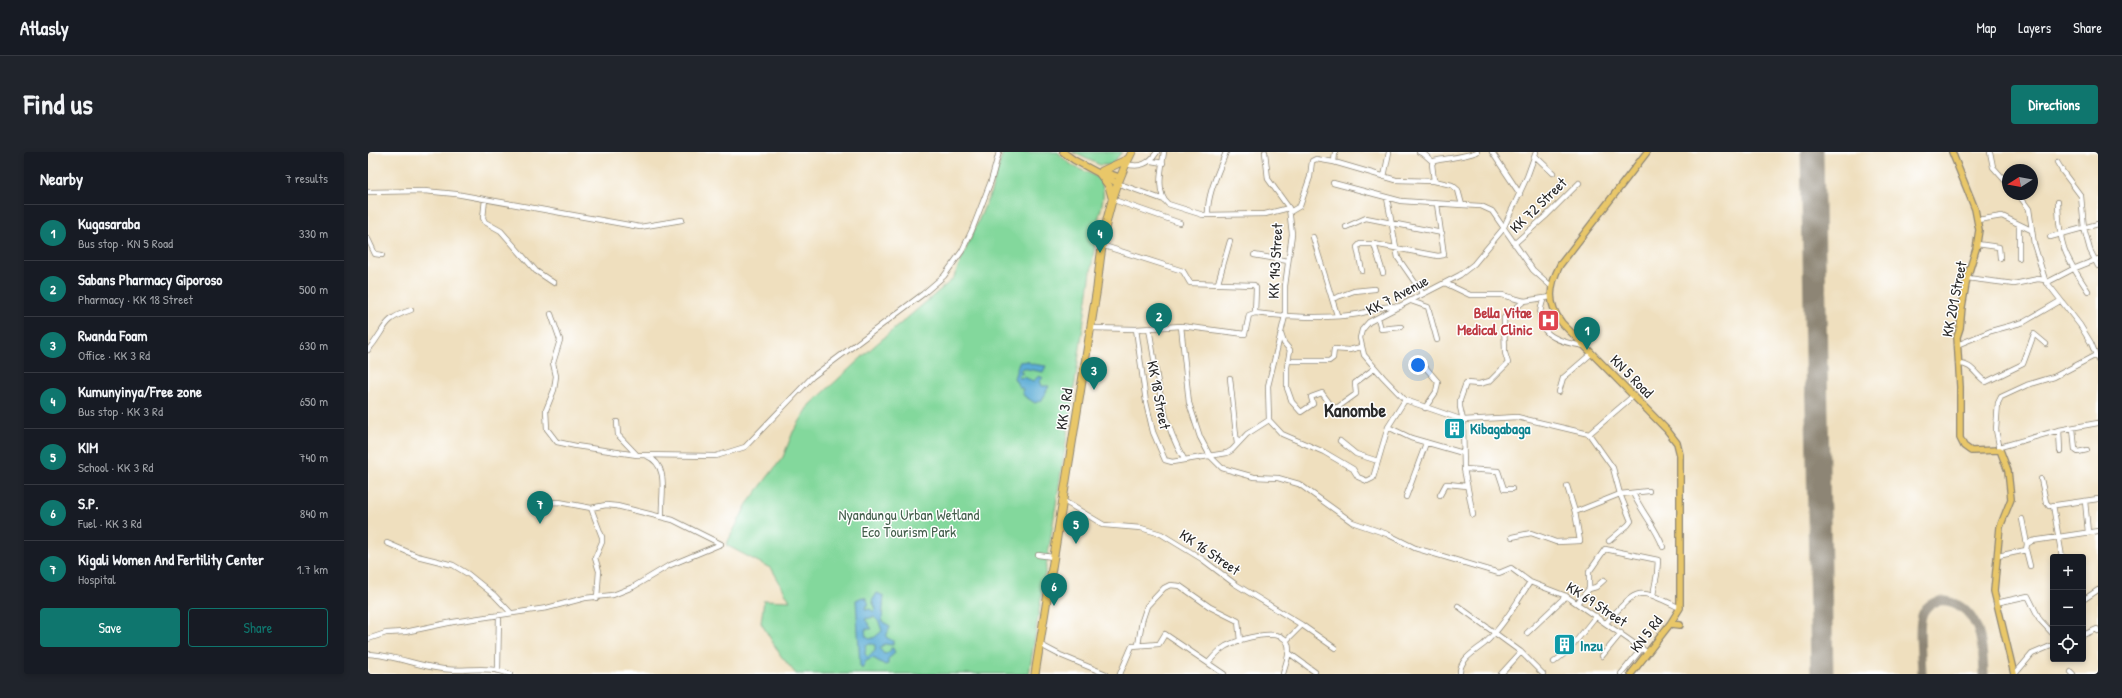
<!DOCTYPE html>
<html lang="en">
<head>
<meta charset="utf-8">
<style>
  body { margin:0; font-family:"Patrick Hand",sans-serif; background:#20242c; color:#f1f3f6 }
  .controls { position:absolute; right:12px; bottom:12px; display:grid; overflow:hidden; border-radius:4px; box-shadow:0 2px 6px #0003 }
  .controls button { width:36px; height:36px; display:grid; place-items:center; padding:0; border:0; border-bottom:1px solid #363941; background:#171b24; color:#f1f3f6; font:20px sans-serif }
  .compass { position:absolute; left:1634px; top:12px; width:36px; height:36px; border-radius:50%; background:#171b24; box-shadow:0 2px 6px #0003; rotate:259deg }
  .you { position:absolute; left:1050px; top:213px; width:14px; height:14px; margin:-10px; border:3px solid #fff; border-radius:50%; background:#1a73e8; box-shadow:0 0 0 6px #1a73e833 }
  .badge { display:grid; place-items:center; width:26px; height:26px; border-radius:50%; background:#0f766e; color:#fff; font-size:13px; font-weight:700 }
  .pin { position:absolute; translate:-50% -33px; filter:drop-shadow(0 1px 2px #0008) }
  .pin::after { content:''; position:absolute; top:21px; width:14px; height:12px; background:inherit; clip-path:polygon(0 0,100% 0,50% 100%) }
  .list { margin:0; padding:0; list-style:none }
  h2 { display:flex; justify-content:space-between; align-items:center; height:52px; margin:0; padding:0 16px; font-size:17px }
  h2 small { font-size:13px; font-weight:400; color:#9ea1a6 }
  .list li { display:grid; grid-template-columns:26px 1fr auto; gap:12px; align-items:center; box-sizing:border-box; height:56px; padding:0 16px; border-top:1px solid #363941 }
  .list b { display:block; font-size:15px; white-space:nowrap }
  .list p { margin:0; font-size:13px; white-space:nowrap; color:#9ea1a6 }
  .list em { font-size:13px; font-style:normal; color:#9ea1a6 }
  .actions { display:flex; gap:8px; padding:12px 16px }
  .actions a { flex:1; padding:9px 0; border:1px solid #0f766e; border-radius:4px; text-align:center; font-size:14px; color:#0f766e }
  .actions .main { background:#0f766e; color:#fff }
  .icon { flex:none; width:22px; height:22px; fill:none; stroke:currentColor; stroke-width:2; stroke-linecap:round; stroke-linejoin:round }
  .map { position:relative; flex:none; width:1730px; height:522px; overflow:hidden; border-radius:4px }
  header { display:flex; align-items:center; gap:24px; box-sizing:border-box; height:56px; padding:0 20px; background:#171b24; border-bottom:1px solid #363941 }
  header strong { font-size:19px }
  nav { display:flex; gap:22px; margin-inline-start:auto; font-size:14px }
  .intro { display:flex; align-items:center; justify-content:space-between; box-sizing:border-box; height:96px; padding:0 24px }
  h1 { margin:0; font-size:28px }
  .button { padding:10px 18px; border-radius:4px; background:#0f766e; color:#fff; font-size:14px; font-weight:700 }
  main { display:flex; gap:24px; padding:0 24px }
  aside { flex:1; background:#171b24; border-radius:4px; box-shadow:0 2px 6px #0003 }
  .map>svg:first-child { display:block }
  .green { fill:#83d89c; stroke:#578264 }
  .water { fill:#5bacd5; stroke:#436c80; fill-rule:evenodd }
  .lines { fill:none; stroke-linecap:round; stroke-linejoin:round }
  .taxiway { stroke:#8d8574; stroke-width:9 }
  .runway { stroke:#8d8574; stroke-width:23 }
  .minor-casing { stroke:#8d8574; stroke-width:6 }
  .major-casing { stroke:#8d8574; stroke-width:8 }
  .highway-casing { stroke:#8d8574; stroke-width:9 }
  .minor { stroke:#fff; stroke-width:4.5 }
  .major { stroke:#e9c769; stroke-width:5.5 }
  .highway { stroke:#e9c769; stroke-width:7 }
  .labels { text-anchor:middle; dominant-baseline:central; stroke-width:3; stroke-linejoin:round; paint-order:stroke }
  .street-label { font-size:15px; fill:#2b2b2b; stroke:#fff }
  .health-label { font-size:15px; font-weight:bold; fill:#be3a42; stroke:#fff; text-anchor:end }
  .culture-label { font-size:15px; font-weight:bold; fill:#0d838f; stroke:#fff; text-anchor:start }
  .park-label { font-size:15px; fill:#455f4d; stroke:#fff }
  .district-label { font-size:19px; font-weight:bold; fill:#2b2b2b; stroke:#fff }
</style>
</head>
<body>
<header>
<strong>Atlasly</strong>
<nav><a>Map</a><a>Layers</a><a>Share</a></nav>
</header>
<div class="intro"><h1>Find us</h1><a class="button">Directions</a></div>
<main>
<aside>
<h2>Nearby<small>7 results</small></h2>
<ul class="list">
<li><span class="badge">1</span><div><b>Kugasaraba</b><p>Bus stop · KN 5 Road</p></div><em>330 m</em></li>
<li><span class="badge">2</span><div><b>Sabans Pharmacy Giporoso</b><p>Pharmacy · KK 18 Street</p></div><em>500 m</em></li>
<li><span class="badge">3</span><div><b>Rwanda Foam</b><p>Office · KK 3 Rd</p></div><em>630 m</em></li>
<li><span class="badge">4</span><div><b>Kumunyinya/Free zone</b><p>Bus stop · KK 3 Rd</p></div><em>650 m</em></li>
<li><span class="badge">5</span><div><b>KIM</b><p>School · KK 3 Rd</p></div><em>740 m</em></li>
<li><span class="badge">6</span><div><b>S.P.</b><p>Fuel · KK 3 Rd</p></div><em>840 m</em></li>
<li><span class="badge">7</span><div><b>Kigali Women And Fertility Center</b><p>Hospital</p></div><em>1.7 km</em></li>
</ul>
<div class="actions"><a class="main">Save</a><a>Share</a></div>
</aside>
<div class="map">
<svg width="1730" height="522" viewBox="0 0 1730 522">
  <rect width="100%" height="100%" fill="#fff"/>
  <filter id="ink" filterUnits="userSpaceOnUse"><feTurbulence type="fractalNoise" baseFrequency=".025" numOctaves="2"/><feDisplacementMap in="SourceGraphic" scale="8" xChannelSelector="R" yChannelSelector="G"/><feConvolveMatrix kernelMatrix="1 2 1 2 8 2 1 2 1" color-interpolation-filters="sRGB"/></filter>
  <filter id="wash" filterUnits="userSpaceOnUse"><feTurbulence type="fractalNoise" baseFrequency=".012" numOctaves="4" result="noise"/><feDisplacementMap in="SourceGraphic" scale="16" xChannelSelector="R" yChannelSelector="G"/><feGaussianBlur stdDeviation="0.9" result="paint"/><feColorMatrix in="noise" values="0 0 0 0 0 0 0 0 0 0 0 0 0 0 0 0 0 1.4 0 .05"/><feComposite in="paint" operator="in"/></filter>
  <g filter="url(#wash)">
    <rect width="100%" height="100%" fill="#efdfbe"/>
    <!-- green -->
    <path class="green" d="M635,0H690C714,32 747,9 731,64L703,258L661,522H428L413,504L393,471L396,448L422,449L404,417L358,393L379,352L415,305L425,280L442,253L505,195L585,127L623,40Z
      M704,0H754L743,13H732Z"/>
    <!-- water -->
    <path class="water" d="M659,209L664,212L678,214L675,220L654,216L652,219L655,221L650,223L651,226L656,225L665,229L671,224L675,226L672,229L674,234H681L674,248L667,251L656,244L654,239L655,237L651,235L646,226L651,210Z
      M509,441L516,444L514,468L522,475L518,485L525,489V493L516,492L512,497L516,502L522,500L523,496H525L527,501L520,507V512L517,513L505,506L498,509L494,517L492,514L488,448L494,445L498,446L501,452L497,455L498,458L502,457L506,460L508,457L504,449ZM506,465L511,470L514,479L507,485L502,487L498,485L497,477H504L497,467ZM503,492L507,493V499L500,505L497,502L498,493Z"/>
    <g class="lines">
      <!-- taxiway -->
      <path class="taxiway" d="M1554,522C1554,506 1549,474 1555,461C1558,454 1565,450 1572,449C1579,448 1584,450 1590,453C1614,467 1615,498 1616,522"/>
      <!-- runway -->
      <path class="runway" d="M1444,0L1454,522"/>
    </g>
  </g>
  <g filter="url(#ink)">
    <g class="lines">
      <defs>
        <path id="minor" d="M796,0C794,14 787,41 800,52L835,63L897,62L921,56
          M897,0L900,27L921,56L924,82L917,134V164L900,234L901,268
          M1051,0L1056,2L1065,10
          M1124,0L1152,42
          M1168,0L1159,25L1135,77L1106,112L1092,123L1001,170L994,178L992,186L996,203L1015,225L1037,248L1095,268L1149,265L1221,282L1264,245
          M1622,0L1625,15L1640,32
          M1167,4L1185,21
          M783,9L795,11
          M966,10L967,0
          M1689,10L1695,20L1713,44L1716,76L1722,98L1730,114
          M758,12C772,16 781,12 789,0
          M1016,25L1021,0
          M1066,29L1064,12L1066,9C1081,6 1095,5 1109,0
          M749,31L796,48
          M965,31L1033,49L1094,53
          M0,40L56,39L88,42L272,75L314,68
          M1650,42L1661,57L1666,92L1677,128L1712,173L1723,191L1730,208
          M1019,46L1030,106L1055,142
          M117,47L115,66L117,70L133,79L168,119L186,131
          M743,47L812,71
          M1690,50C1691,93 1696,103 1720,139
          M922,60L932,54L942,25L944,9L948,7L966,10L1028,28L1066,29L1084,33L1090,38L1094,53L1113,54L1124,59L1165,118L1183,134
          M840,62C839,42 851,19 858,0
          M1610,68L1634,64L1663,78
          M1651,73V106
          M978,75L998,66L1074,81
          M945,85L969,163
          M1682,85L1730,72
          M0,87L7,102L14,103
          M1006,92L1015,121
          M1146,92L1179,63L1211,31
          M1609,92L1631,95L1632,106
          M733,93L815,119L822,131L886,133L888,136L887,161C916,165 961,167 990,162C1005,159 1016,152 1032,155
          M886,103L920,109
          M994,119L989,95L992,92H1006L1070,104L1076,103L1069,52
          M1599,126L1646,132L1670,127L1677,128
          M850,131L862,89
          M1077,131L1102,143H1134L1156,149L1183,145
          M1678,131L1705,117L1730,107
          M1176,146C1162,181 1188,190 1217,194
          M964,147L986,139L1007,137
          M1043,149L1060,155L1069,188
          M183,162L192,188L185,211L188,224L186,238L178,258L179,277L189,290L208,294L269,303
          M1010,166L1013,177L1033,175
          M813,174L821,251L832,285L842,304L854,316L886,325L910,326L931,332L984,370L1019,382L1047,396L1131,421L1143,416L1162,430L1198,444L1280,501
          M722,176L768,177L813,174L877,182L881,163L887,161
          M781,176C789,221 792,267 816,307
          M768,177L778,250L785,280L797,308L804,310L859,301L864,298L879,282L901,268
          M913,182L916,191L922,198L919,215V236L924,250L933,260L945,252L943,245L954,241L965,256L970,255L988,242L987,231L1007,216
          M1589,193L1623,179L1656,170L1692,149
          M0,198C19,177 12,168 43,158
          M920,209H961L965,206L966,197L981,198L993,195
          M1052,209L1070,230L1068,240L1057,256
          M1590,212C1604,211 1608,224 1618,230L1655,212L1666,182L1678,192
          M862,226L869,292
          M1191,240L1195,226L1224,201
          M901,268L914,282L956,300L985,317L990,325L999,329L1005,326L1020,275L1037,248
          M249,270L250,283L269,303L348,304L377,295L444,225L555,142L576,124L594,99L604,78L623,29L631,0
          M1020,275L1043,286L1095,301
          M1705,276L1707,298L1710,300L1719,298
          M1691,278L1692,299
          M1221,282L1245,316L1252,342L1263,369L1260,373L1241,389
          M972,289L988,302L1010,309
          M1632,295L1691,278L1730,271
          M1632,298L1628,278L1630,251L1633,245L1659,233L1686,225L1728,203
          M279,304C303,314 292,345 294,365
          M1096,317L1130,319L1136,337H1144
          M1673,327L1678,350L1681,354L1730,347
          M1265,341C1274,361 1288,375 1295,395
          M1072,343L1078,332H1080L1099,334
          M1038,345L1058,291
          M694,348L736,373L773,376L793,382L834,407L867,432L934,473L967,496
          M1717,349L1720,380
          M169,351L191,350L223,356L238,353L249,354L305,368L353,392
          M1685,353L1694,405
          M223,356L234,385V390L227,406L231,419L229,446
          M1207,360L1252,342L1281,339
          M1105,363L1096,317L1095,268L1092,255V248L1098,231L1111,232L1122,229L1140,211L1137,201L1136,166L1156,149
          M1654,367L1659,392
          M1144,385L1163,381L1188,390L1212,389L1207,360L1199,334
          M19,391L49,404L85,413L100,422L126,443L143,461
          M1658,398L1662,414
          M670,403L685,405
          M1630,404L1658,398L1659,392L1664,389L1730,379
          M1221,437L1228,435L1236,428
          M1715,448L1730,438
          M1209,451L1221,437V420L1237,397L1290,408L1289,422L1285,443
          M1628,451L1660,444L1672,468L1685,482
          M1090,454L1153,500L1175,522
          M1238,471C1271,435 1268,435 1312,456
          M1159,481L1198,444
          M1715,483L1729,477L1730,479
          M0,487L18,481L37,480L85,470L179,456L217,446L245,443L265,435L300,414L353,392
          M919,488L934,473
          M671,492L692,503L738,522
          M770,493L774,469L779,454L796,436L802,433L812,434L842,455L870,469L872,489
          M921,501L947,520
          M0,502C26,503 49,514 75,517C97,520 120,513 142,522
          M1234,504L1253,481
          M1186,510L1201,498L1228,464
          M840,511C845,505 851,498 858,494C870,488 914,473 920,492C923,501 917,513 915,522
          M130,518L131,463
          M1703,520L1705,522
          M752,522L764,494L791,492L797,482L856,522
          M1092,522C1091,508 1106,500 1116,492C1135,475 1148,451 1162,430
          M1133,522L1153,500
          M1253,522L1274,496
          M1647,522L1664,502L1685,493"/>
        <path id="major" d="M695,0L706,8L749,31
          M1584,0L1607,57L1611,78L1608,97L1599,126L1594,155L1592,176L1589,185L1592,235V286L1596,294L1603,299L1632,298L1640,319L1643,347L1632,375L1626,439L1646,522
          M734,19L751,25
          M1302,472L1312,473
          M1263,522L1302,472L1312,456V303L1309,291L1299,278L1194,171C1179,152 1181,134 1192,113L1279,0"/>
        <path id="highway" d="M734,19L760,7
          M732,22L741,34L744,45
          M667,522L729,136C734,86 740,45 764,0"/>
      </defs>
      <!-- minor casing -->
      <use href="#minor" class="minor-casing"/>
      <!-- major casing -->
      <use href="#major" class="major-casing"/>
      <!-- highway casing -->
      <use href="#highway" class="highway-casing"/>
      <!-- minor -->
      <use href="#minor" class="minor"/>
      <!-- major -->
      <use href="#major" class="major"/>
      <!-- highway -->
      <use href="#highway" class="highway"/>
    </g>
  </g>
  <!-- icons -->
  <defs>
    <symbol id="hospital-square" viewBox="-11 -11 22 22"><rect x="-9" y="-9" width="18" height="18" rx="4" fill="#e0444e" stroke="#fff"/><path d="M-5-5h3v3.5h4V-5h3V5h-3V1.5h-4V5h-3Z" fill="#fff"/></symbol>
    <symbol id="building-square" viewBox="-11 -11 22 22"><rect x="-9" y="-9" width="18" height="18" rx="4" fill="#0f9aa8" stroke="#fff"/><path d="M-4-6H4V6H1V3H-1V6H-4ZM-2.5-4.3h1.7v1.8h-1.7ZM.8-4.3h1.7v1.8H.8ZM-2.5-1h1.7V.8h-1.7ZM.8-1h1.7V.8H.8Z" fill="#fff"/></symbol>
  </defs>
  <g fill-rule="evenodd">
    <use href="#hospital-square" x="1168" y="156" width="25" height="25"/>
    <use href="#building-square" x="1074" y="264" width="25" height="25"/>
    <use href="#building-square" x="1184" y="480" width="25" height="25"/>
  </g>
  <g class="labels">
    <!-- street labels -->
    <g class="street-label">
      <text transform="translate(1170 53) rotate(-44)">KK 72 Street</text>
      <text transform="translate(907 109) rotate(-87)">KK 143 Street</text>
      <text transform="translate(1029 143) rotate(-28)">KK 7 Avenue</text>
      <text transform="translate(1586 147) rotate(-79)">KK 201 Street</text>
      <text transform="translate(1264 224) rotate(45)">KN 5 Road</text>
      <text transform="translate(791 243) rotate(79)">KK 18 Street</text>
      <text transform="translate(696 257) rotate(-81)">KK 3 Rd</text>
      <text transform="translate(842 400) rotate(34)">KK 16 Street</text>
      <text transform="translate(1229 452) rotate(33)">KK 69 Street</text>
      <text transform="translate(1278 482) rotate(-52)">KN 5 Rd</text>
    </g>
    <!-- health labels -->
    <g class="health-label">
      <text x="1164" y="160">Bella Vitae<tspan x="1164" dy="17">Medical Clinic</tspan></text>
    </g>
    <!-- culture labels -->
    <g class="culture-label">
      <text x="1102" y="276">Kibagabaga</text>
      <text x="1212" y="493">Inzu</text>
    </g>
    <!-- park labels -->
    <g class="park-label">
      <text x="541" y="362">Nyandungu Urban Wetland<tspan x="541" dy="17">Eco Tourism Park</tspan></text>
    </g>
    <!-- district labels -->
    <g class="district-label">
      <text x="987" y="258">Kanombe</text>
    </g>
  </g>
</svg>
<div class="controls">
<button>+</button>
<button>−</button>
<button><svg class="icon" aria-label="locate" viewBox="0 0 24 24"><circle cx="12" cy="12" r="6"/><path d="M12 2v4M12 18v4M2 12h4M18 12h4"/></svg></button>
</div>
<svg class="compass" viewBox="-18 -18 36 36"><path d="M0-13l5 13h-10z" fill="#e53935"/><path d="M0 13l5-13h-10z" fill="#9ea1a6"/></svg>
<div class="you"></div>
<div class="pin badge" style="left:1219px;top:198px">1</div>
<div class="pin badge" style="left:791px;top:184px">2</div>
<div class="pin badge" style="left:726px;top:238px">3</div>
<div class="pin badge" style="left:732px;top:101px">4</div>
<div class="pin badge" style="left:708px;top:392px">5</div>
<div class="pin badge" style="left:686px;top:454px">6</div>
<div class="pin badge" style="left:172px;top:372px">7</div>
</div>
</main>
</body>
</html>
